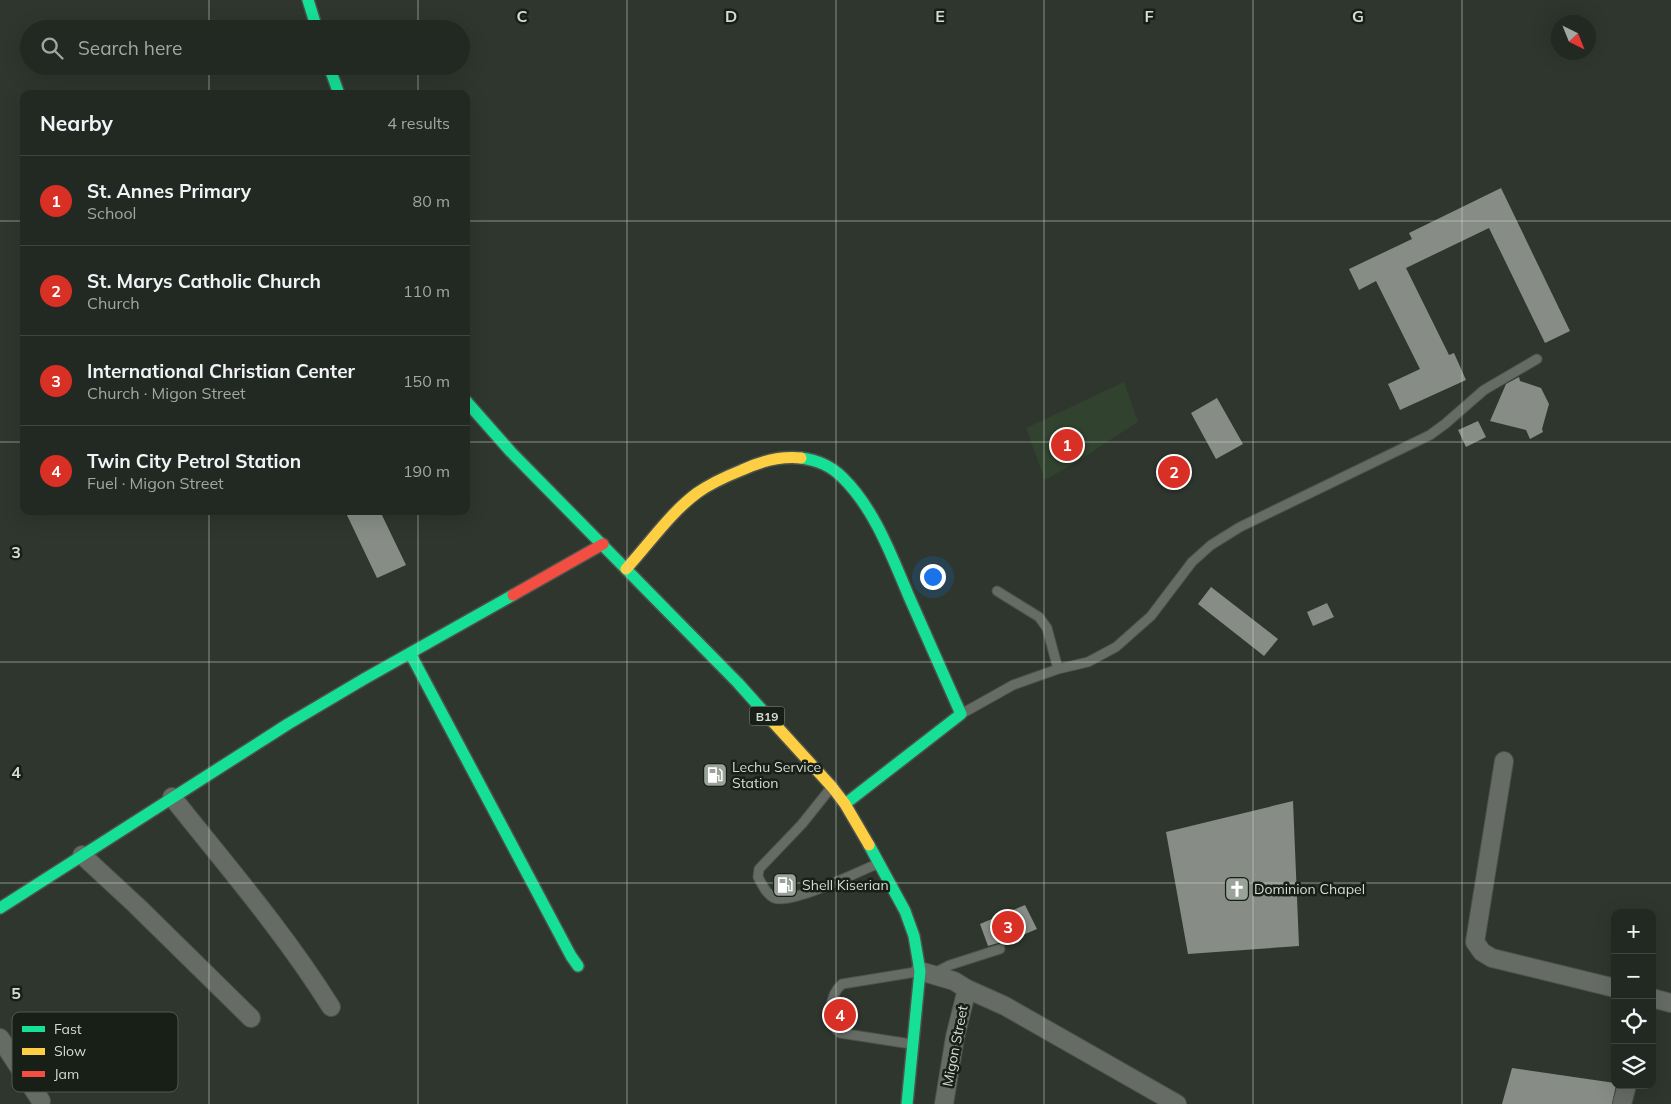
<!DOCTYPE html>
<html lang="en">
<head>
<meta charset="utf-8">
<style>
  body { margin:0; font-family:Mulish,sans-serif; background:#2a302a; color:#f1f3f6 }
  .controls { position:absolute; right:15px; bottom:15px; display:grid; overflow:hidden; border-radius:10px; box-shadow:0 5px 20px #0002 }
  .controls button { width:45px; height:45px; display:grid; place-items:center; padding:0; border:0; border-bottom:1px solid #3f4440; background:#222822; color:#f1f3f6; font:25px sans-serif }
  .compass { position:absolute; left:1551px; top:15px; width:45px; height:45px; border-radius:50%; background:#222822; box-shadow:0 5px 20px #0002; rotate:137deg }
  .you { position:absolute; left:932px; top:576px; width:18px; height:18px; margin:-12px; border:4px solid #fff; border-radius:50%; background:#1a73e8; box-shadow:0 0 0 8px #1a73e833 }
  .badge { display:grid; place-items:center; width:32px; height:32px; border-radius:50%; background:#d93025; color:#fff; font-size:16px; font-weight:700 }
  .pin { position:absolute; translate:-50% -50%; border:2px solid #fff; box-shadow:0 1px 5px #0006 }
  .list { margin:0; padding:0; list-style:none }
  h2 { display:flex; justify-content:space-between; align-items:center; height:65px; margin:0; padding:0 20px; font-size:21px }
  h2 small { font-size:16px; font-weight:400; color:#a2a6a5 }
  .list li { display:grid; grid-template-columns:32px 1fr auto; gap:15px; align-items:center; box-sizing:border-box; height:90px; padding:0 20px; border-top:1px solid #3f4440 }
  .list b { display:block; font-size:19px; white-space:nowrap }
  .list p { margin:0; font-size:16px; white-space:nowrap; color:#a2a6a5 }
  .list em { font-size:16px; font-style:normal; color:#a2a6a5 }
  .icon { flex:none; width:28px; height:28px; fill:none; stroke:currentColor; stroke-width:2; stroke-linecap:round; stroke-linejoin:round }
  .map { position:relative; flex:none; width:1671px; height:1104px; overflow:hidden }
  .search { position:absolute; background:#222822; box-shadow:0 5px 20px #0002; left:20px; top:20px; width:450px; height:55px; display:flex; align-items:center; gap:12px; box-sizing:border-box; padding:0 18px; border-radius:28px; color:#a2a6a5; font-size:19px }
  .panel { position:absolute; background:#222822; box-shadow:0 5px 20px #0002; left:20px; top:90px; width:450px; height:425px; border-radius:10px }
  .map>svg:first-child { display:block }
  .built { fill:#31422f }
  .building { fill:#878d86 }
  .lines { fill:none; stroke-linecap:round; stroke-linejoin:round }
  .lane-casing { stroke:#4c534c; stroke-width:11 }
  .street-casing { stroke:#4c534c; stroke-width:20 }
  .fast-casing { stroke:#4c534c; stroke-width:14 }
  .slow-casing { stroke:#4c534c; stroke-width:14 }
  .jam-casing { stroke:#4c534c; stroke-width:14 }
  .lane { stroke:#666c65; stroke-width:9 }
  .street { stroke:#666c65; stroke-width:18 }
  .fast { stroke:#16e098; stroke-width:11 }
  .slow { stroke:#ffcf43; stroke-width:11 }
  .jam { stroke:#f24e42; stroke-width:11 }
  .grid { fill:none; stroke:#d4ddd3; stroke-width:1; stroke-opacity:0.55 }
  .labels { text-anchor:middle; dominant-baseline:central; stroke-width:5; stroke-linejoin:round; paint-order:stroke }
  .shield { fill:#181f17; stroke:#9ca49b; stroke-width:1 }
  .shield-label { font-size:12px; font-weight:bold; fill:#d4ddd3 }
  .poi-label { font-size:14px; fill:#d4ddd3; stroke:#181f17; text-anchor:start }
  .street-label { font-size:14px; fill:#d4ddd3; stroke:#181f17 }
  .key { fill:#181f17; stroke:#50584f; stroke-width:1 }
  .key-label { font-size:14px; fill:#d4ddd3 }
  .grid-label { font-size:16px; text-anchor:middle; font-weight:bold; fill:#d4ddd3; stroke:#181f17; stroke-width:5; stroke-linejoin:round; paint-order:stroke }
</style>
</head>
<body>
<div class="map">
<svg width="1671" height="1104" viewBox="0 0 1671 1104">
  <rect width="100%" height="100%" fill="#2e362e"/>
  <!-- built -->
  <path class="built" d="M1124,382L1138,422L1076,462L1045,480L1026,428Z"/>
  <!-- building -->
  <path class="building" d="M1501,188L1570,331L1545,343L1489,228L1406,268L1449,355L1454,353L1466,380L1400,410L1388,384L1420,369L1376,281L1359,290L1349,269L1412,239L1409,233Z
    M1519,377L1520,381L1541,388L1549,404L1542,429L1543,432L1530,439L1526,430L1490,421L1506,384Z
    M1217,398L1243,444L1216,459L1191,413Z
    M1478,421L1486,437L1466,447L1458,430Z
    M345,511H380L406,565L377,578Z
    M1211,587L1278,639L1264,656L1198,604Z
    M1327,603L1334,617L1313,626L1307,612Z
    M1293,801L1299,946L1188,954L1166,832Z
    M1025,905L1037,929L1003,943H998L988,946L980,924Z
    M1512,1068L1615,1083L1616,1085L1612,1104H1502Z"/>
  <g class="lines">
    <defs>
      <path id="lane" d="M997,591L1039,617L1047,628L1058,669
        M963,713L1013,685L1058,669L1088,662L1116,647L1151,616L1192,562L1211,545L1240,527L1430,435L1445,424L1484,390L1537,359
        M830,789L802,824L759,869L758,877C762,884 766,894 774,898C791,905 858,872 877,864
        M932,974L950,965L1000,949
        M911,1044L840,1033C826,1023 829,995 842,984L916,972"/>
      <path id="street" d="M1504,761L1475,942L1482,952L1492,958L1615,988
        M172,797C227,866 284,932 331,1007
        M82,855L137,906L251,1018
        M920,971L954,981L967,989L1005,1006L1177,1104
        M1652,998L1671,1003
        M0,1038L41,1101
        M944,1104L955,1037L967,989
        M1622,1104L1627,1085"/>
      <path id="fast" d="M308,0L317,29
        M329,66L339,94
        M466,401L511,452L738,683L772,721
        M801,458C817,460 830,465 842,477C875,509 892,557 910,599C927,637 944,676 961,714L845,804
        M410,653L571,956L578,966
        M869,845L905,911L914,936L920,971L907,1104
        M0,908L288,724L364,679L513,595"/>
      <path id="slow" d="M626,569C649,544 670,513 697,493C711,483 727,476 742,470C761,461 780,456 801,458
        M772,721L832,787L845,804L869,845"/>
      <path id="jam" d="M513,595L603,544"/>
    </defs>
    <!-- lane casing -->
    <use href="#lane" class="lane-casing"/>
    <!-- street casing -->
    <use href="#street" class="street-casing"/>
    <!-- fast casing -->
    <use href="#fast" class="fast-casing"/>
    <!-- slow casing -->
    <use href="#slow" class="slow-casing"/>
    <!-- jam casing -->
    <use href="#jam" class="jam-casing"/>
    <!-- lane -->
    <use href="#lane" class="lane"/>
    <!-- street -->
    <use href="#street" class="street"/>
    <!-- fast -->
    <use href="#fast" class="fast"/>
    <!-- slow -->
    <use href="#slow" class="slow"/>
    <!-- jam -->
    <use href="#jam" class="jam"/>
  </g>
  <!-- grid -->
  <path class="grid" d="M209,0V29M418,0V29M627,0V1104M836,0V1104M1044,0V1104M1253,0V1104M1462,0V1104M209,66V94M418,66V94M0,221H24M466,221H1671M0,442H24M466,442H1671M209,511V1104M418,511V1104M0,662H1671M0,883H1671"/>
  <!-- icons -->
  <defs>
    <symbol id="fuel-square" viewBox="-11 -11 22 22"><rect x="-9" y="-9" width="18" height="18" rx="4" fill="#9aa399" stroke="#181f17"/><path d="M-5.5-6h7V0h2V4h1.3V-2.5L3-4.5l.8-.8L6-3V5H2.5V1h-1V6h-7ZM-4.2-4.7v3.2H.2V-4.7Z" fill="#fff"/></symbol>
    <symbol id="church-square" viewBox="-11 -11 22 22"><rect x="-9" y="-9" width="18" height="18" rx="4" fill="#9aa399" stroke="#181f17"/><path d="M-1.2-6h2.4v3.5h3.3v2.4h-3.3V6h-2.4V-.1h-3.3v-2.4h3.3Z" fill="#fff"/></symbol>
  </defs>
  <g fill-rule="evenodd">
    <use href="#fuel-square" x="701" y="761" width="28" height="28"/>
    <use href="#fuel-square" x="771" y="871" width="28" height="28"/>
    <use href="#church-square" x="1223" y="875" width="28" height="28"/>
  </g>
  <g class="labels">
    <!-- shield labels -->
    <rect class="shield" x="749.5" y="706.5" width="35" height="19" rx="4"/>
    <g class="shield-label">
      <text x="767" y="716">B19</text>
    </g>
    <!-- poi labels -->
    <g class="poi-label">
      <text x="732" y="767">Lechu Service<tspan x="732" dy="16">Station</tspan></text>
      <text x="802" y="885">Shell Kiserian</text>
      <text x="1254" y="889">Dominion Chapel</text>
    </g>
    <!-- street labels -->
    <g class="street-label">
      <text transform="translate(955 1046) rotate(-79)">Migon Street</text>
    </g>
  </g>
  <!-- legend -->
  <rect x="12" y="1012" width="166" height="80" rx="8" class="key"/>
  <rect x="22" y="1026" width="23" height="6" fill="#16e098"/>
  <rect x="22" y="1048" width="23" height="7" fill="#ffcf43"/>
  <rect x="22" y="1071" width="23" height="6" fill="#f24e42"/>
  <g class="key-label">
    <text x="54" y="1034">Fast</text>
    <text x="54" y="1056">Slow</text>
    <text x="54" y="1079">Jam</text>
  </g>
  <g class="grid-label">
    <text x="522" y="22">C</text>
    <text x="731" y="22">D</text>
    <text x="940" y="22">E</text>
    <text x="1149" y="22">F</text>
    <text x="1358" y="22">G</text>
    <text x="16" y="558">3</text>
    <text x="16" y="778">4</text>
    <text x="16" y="999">5</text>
  </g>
</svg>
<div class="controls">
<button>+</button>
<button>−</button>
<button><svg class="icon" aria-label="locate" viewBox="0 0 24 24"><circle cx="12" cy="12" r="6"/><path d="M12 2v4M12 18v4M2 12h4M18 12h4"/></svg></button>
<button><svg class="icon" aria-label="layers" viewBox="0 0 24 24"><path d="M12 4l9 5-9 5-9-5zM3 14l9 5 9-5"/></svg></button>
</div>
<svg class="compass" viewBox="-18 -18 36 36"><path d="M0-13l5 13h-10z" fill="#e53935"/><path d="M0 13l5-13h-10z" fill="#a2a6a5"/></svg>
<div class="you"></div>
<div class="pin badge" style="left:1067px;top:445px">1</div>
<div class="pin badge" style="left:1174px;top:472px">2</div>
<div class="pin badge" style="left:1008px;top:927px">3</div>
<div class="pin badge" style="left:840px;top:1015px">4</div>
<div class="search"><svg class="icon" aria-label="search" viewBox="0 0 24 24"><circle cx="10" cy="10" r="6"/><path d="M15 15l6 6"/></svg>Search here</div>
<section class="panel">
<h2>Nearby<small>4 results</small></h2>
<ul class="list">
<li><span class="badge">1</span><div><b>St. Annes Primary</b><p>School</p></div><em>80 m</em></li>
<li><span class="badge">2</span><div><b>St. Marys Catholic Church</b><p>Church</p></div><em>110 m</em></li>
<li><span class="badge">3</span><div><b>International Christian Center</b><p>Church · Migon Street</p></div><em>150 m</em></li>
<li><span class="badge">4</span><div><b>Twin City Petrol Station</b><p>Fuel · Migon Street</p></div><em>190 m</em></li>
</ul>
</section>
</div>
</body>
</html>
